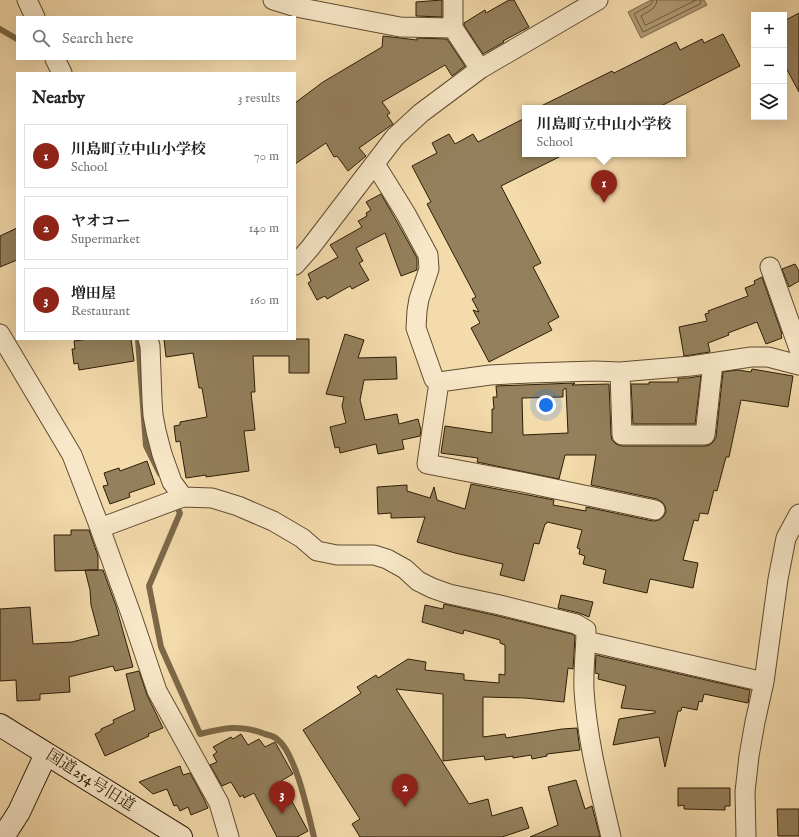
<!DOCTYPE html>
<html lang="en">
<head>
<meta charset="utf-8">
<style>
  body { margin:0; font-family:"IM FELL English","Noto Serif JP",serif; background:#f6f6f6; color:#222 }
  .controls { position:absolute; right:12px; top:12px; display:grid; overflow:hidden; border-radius:0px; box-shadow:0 4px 16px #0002 }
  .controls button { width:36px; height:36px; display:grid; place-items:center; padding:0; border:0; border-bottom:1px solid #e0e0e0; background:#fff; color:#222; font:20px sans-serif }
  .you { position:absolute; left:546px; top:405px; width:14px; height:14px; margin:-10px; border:3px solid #fff; border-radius:50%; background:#1a73e8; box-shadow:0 0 0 6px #1a73e833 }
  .badge { display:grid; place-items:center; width:26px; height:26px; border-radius:50%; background:#8f2418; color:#fff; font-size:13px; font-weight:700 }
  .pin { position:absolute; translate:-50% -33px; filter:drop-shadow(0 1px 2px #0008) }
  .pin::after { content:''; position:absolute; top:21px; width:14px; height:12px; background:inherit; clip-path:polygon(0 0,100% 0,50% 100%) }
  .popup { position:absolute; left:522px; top:105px; width:164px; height:52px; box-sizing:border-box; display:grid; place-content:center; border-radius:0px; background:#fff; filter:drop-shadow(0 1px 3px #0005); font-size:13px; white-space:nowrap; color:#767676 }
  .popup b { font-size:15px; color:#222 }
  .popup::after { content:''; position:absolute; left:50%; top:100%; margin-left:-8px; border:8px solid transparent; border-top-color:#fff }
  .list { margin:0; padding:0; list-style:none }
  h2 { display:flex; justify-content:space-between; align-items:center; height:52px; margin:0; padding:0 16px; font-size:17px }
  h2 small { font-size:13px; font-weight:400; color:#767676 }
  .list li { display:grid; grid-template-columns:26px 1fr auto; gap:12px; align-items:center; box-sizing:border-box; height:64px; margin:0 8px 8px; padding:0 8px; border:1px solid #e0e0e0; border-radius:0px }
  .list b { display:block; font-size:15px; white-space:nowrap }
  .list p { margin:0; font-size:13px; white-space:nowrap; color:#767676 }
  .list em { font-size:13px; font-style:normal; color:#767676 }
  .icon { flex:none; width:22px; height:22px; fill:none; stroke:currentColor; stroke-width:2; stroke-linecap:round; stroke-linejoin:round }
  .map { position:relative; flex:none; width:799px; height:837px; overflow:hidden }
  .search { position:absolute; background:#fff; box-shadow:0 4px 16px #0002; left:16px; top:16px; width:280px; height:44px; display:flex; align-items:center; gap:10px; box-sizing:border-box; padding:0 14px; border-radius:0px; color:#767676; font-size:15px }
  .panel { position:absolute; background:#fff; box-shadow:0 4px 16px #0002; left:16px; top:72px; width:280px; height:268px; border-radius:0px }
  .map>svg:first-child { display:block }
  .water { fill:#b09a74; stroke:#7c6848 }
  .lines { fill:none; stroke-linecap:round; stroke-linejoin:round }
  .shore { stroke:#6e5c3d; stroke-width:1 }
  .stream { stroke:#7c6848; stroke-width:6 }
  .building { fill:#94805c; stroke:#2d1d06; fill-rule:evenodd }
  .street-casing { stroke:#5f4c30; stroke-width:21 }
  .secondary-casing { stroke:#2d1d06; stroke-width:24 }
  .street { stroke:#f8e8c9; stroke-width:19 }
  .secondary { stroke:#f8e8c9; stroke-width:22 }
  .labels { text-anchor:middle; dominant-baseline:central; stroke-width:4; stroke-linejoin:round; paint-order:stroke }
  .street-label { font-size:16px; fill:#2d1d06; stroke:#f8e8c9 }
</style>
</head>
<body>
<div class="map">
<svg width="799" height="837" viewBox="0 0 799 837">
  <rect width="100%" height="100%" fill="#f4dbac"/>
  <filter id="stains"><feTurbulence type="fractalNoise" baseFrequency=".005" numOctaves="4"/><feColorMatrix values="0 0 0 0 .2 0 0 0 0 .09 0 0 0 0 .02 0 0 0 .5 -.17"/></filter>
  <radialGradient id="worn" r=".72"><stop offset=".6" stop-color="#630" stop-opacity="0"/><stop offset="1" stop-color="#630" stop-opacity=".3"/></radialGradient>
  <!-- water -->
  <path class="water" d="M651,0H704L707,5L641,38L628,12Z"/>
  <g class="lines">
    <!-- shore -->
    <path class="shore" d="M652,0V3L650,5L634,14L643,32L700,4L701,0
      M657,0C656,10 648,11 641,16L645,25H646L696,0"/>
    <!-- stream -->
    <path class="stream" d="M0,29L17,39
      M138,339L146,446L160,474
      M175,503L180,513L149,586L161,647L200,734C224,728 241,724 265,734C269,735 274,736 277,739C296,753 308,813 314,837"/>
  </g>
  <!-- building -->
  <path class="building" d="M442,0V17L416,16V2Z
    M509,0H514L529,27L503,41L504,42L483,54L464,25V23L485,10L486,13Z
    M799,13V92L784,64V21Z
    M723,34L740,66L657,108H537L612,71L614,73L676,42L680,50L702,39L704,43Z
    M383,36L417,40V38L447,39L465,66L452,76L445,65L382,102L390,113L387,115L393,124L359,148L366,156L348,171L337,156L334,157L326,143L295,164V103L323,82L382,47Z
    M525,118V154H565L501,186L541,263L533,267L559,317L548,323L552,330L489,362L471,328L480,323L473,310L479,312L472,299L476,297L427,204L431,202L412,166L437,153L432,143L449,134L455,144L473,134L478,142Z
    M381,194L396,220L417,258V270L401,276L385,233L356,248L363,261L359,263L369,280L352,289L350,286L327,299L325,296L317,300L308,283L311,281L308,274L338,257L330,245L362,227L358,221L367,216L366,213L371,210L366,202Z
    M17,228V260L0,267V236Z
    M795,264L799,271V281L789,287L782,269Z
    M762,277L782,334L781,335L782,338L766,344L757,322L728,333L729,335L708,343L710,352L684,356L679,327L707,321L705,314L709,313L708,311L748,296L745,288L755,284L754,281Z
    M345,334L364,340L358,358L396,357L397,379L364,380L360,400L365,420L397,414L399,424L418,419L421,430L420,436L402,440L404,449L378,454L376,444L340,453L339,447L335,448L330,427L346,423L342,406L344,397L326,394Z
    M89,339H131L134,361L79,370L78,363L74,364L72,349H75L74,341Z
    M164,339H309V373H289V356H253L255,392H251L255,430L244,431L249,471L206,477V475L186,478L180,441L176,442L174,426L180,425V422L207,417L202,388H199L193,353L166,357Z
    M752,369L793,376L788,407L741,400L729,457H726L717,491L714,490L708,514L700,513L698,521L694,520L683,560L698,563L693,588L650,579L647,593L603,583L606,570L583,564L585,556L579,554L580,549L577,548L582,530L547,522L546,524H545L539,544L534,543L524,581L500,575L503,564L455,553L417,542L425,517L391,518V513L378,514L377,487L407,485V491L430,498L434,487L437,500L465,509L471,484L554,500L553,505L586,511V507L653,521L659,520L663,517L666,512L665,506L662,502L657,499L591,485L596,455H565L559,479L477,462L478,458L441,453L445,426L492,433V409H494L493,397H497L496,386L575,383L572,385L609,384L611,435L612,440L616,444L622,446H705L710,445L714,441L716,437L723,372L738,370L751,372ZM566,388L568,433L523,435L522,398L563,397V390Z
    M701,376L695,424H633L631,384H649V382H678V378H688Z
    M147,461L155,484L129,493L130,497L110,504L103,486L108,485L104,473L119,468L120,471Z
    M71,530H89L98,556V570L55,571L54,535H71Z
    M85,570H103L116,606L133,667L115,671L113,666L69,677L70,692L40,694V700L17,701L16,680L0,681V609L30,607L33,644L72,642L99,635L91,605L90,590Z
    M561,595L593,602L589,617L579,613L558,608Z
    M444,604L498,616L572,634L575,636L573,669L568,668L564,702L525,698L483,697V737L505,734L506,738L562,729L577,728L580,750L547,754V756L532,759L531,755L513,758V756L485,760L484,756L443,761V694L396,689L469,804L488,799L492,816L522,807L529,828L502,837H360L352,824L360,819L303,730L361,693L357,687L376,675L378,678L408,659L426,662L425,670L464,674V680L499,683V674L505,675V645L500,643V640L464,630L463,634L422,622L425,605L443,609Z
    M596,655L750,690L748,703L704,694L702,702L699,701L697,710L682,707L681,711H678L665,767L659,737L613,745L619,719L655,713V711L621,708L626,686L598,679L599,674L595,673Z
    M139,671L147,695L163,728L148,734L149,736L105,756L95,734L101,731V729L114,723L113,720L135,710L126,674Z
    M241,734L248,745L259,739L265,747L275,742L293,774L281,781L308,831L297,837H277L254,793L244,798L243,795L240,797L231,782L222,786L210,765L217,762L213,755L217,752L213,747L231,737L233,739Z
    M180,766L183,775L190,773L203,797L208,808L191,815L188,807L180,811L177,805L174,806L167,789L153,794L139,782Z
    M576,780L585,809L592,806L600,837H530L558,825L548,787Z
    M678,788H730V806H725V810L684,809V805L678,806Z
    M777,809H799V836H778Z"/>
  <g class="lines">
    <defs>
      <path id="street" d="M27,0L35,17
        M273,0L296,7L400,27L453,28
        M453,0V28L480,69
        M55,59L62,73
        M375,164L406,214L428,255L429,269L419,299L417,311L416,328L434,379L439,382L490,375L530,373L595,371L620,372L691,366L751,357H768L799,365
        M295,265L310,248L395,137L421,113L480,69L598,0
        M770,267L799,349
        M0,334L72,455L97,520L131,614L157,691L219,803L229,837
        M148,339L150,346L152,400L153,415L156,431L162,454L172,482L183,497L212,498L238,506L273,521L302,538L317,551L337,555H374L387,559L405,569L418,581L432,588L449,594L500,605L576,624L586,630C586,650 583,670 584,690C587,740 600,789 611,837
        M620,372L622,435H705L713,363
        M439,382L427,464L522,482L655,510
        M100,528L183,497
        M586,641L764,682
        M746,837L745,792L749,756L755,722L764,682L778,579L786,538L799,514"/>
      <path id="secondary" d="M0,725L181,837
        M3,837L19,812L46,754"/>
    </defs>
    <!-- street casing -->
    <use href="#street" class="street-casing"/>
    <!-- secondary casing -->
    <use href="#secondary" class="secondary-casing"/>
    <!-- street -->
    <use href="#street" class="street"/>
    <!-- secondary -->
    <use href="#secondary" class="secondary"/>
  </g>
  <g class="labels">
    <!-- street labels -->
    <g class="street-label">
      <text transform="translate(90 781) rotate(32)">国道254号旧道</text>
    </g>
  </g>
  <rect width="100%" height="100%" filter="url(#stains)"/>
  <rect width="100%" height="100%" fill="url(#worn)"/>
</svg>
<div class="controls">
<button>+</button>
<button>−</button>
<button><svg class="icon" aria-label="layers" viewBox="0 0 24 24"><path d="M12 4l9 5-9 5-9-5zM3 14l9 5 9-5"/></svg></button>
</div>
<div class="you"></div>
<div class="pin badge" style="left:604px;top:203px">1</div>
<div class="popup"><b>川島町立中山小学校</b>School</div>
<div class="pin badge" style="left:405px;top:807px">2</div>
<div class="pin badge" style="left:282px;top:814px">3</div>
<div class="search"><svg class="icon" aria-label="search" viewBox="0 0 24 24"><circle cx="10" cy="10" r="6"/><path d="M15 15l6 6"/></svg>Search here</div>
<section class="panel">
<h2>Nearby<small>3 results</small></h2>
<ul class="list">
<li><span class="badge">1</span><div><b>川島町立中山小学校</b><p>School</p></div><em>70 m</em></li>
<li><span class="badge">2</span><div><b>ヤオコー</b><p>Supermarket</p></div><em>140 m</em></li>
<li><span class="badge">3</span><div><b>増田屋</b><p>Restaurant</p></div><em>160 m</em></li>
</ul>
</section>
</div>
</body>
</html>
